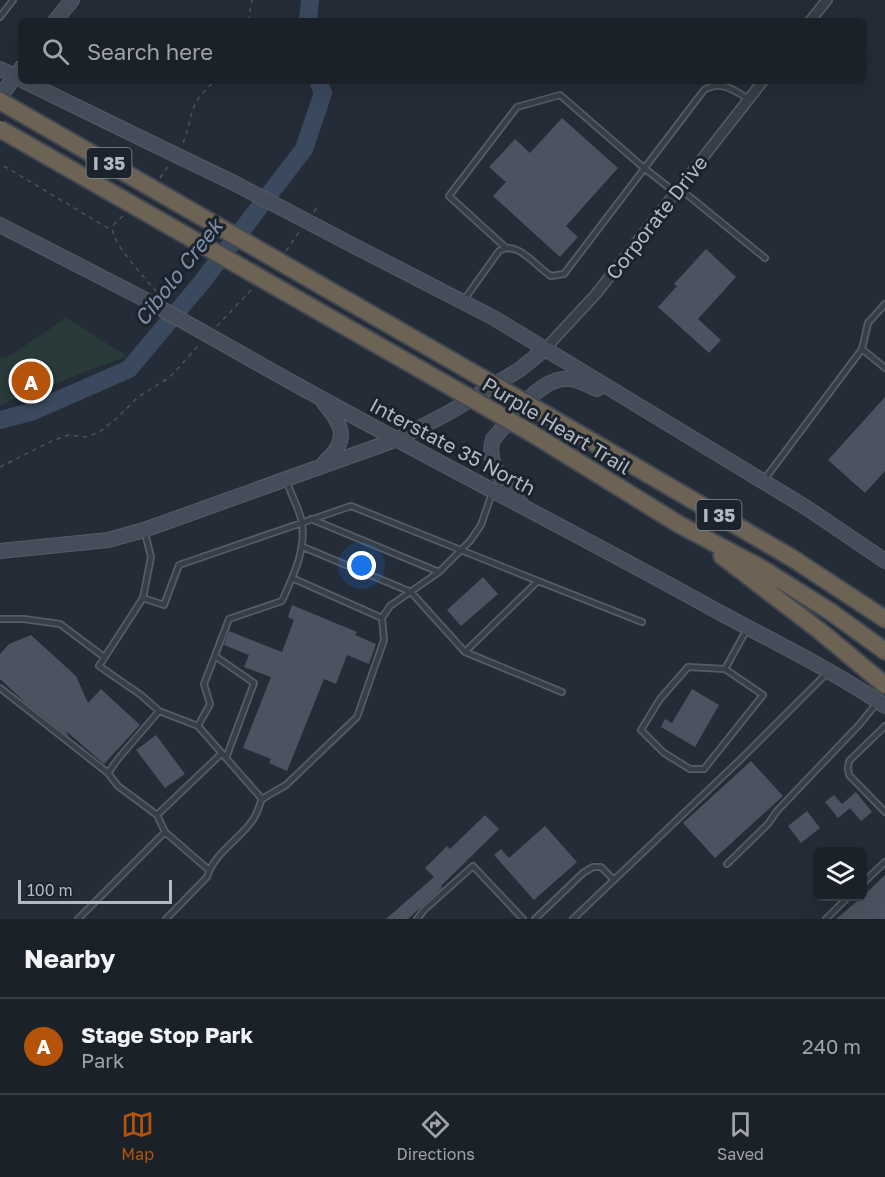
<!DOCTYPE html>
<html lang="en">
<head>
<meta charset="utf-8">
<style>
  body { margin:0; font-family:"Golos Text",sans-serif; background:#242931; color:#f1f3f6 }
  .controls { position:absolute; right:18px; bottom:18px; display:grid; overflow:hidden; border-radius:9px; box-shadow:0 6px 24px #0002 }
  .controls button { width:54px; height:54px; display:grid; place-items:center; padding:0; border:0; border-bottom:2px solid #393e46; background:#1b2129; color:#f1f3f6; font:30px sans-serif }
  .scale { position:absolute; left:18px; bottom:15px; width:154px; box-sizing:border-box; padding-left:6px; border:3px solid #b2b9c3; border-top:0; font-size:16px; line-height:21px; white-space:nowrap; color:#b2b9c3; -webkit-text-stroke:4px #1d232c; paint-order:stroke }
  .you { position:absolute; left:362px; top:566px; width:21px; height:21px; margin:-15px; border:4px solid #fff; border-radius:50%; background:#1a73e8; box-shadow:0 0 0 9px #1a73e833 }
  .badge { display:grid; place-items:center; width:39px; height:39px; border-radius:50%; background:#b45309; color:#fff; font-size:20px; font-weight:700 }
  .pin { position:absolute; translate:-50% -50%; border:3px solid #fff; box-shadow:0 2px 6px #0006 }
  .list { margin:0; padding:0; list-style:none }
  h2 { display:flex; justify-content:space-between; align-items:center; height:78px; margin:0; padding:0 24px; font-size:26px }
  h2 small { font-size:20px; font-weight:400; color:#a0a3a8 }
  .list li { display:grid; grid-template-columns:39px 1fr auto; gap:18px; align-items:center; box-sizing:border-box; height:96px; padding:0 24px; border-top:2px solid #393e46 }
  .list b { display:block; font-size:22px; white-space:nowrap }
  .list p { margin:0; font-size:20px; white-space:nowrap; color:#a0a3a8 }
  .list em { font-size:20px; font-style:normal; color:#a0a3a8 }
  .icon { flex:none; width:33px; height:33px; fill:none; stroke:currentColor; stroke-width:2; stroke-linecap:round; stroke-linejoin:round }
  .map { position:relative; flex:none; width:885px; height:919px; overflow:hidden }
  .search { position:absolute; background:#1b2129; box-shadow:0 6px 24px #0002; left:18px; right:18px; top:18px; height:66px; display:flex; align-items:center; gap:15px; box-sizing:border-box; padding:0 21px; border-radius:9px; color:#a0a3a8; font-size:22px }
  .sheet { height:174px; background:#1b2129 }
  nav { display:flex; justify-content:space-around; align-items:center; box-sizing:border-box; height:84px; border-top:2px solid #393e46; background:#1b2129; font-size:16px; color:#a0a3a8 }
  nav a { display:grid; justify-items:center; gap:3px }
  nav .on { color:#b45309 }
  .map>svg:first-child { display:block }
  .green { fill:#293a3a }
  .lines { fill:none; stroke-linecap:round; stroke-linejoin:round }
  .river { stroke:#3b495e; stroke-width:18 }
  .building { fill:#4b5360 }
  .lane-casing { stroke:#555c65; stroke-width:8 }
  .street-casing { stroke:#555c65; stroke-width:12 }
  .secondary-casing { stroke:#555c65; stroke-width:16 }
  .highway-casing { stroke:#424952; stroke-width:20 }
  .path { stroke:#465557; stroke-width:1.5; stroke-dasharray:4.5 4.5; stroke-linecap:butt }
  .lane { stroke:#373e47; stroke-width:4.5 }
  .street { stroke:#373e47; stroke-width:9 }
  .secondary { stroke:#464d5a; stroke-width:14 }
  .highway { stroke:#6c6355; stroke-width:16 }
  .secondary-bridge-casing { stroke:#555c65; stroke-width:16; stroke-linecap:butt }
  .highway-bridge-casing { stroke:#424952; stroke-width:20; stroke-linecap:butt }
  .secondary-bridge { stroke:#464d5a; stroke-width:14 }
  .highway-bridge { stroke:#6c6355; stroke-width:16 }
  .labels { text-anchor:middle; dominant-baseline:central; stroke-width:6; stroke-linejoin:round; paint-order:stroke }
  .shield { fill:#1d232c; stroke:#858c96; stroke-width:1.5 }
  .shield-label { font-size:18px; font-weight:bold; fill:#b2b9c3 }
  .street-label { font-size:20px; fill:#b2b9c3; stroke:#1d232c }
  .water-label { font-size:21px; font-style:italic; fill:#7d8fa8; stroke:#1d232c }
</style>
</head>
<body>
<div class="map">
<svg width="885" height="919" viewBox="0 0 885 919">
  <rect width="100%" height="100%" fill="#242c37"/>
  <!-- green -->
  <path class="green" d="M66,318L127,356L0,405V358L8,357Z"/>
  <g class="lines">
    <!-- river -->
    <path class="river" d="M308,21L310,0
      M0,420L31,412L129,369L202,282L304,149L323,93L318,81"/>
  </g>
  <!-- building -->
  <path class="building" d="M562,118L618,168L566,226L578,237L560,257L493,196L506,182L489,167L515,139L530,153Z
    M706,249L736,277L698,319L721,340L709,353L658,307L677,286L674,284Z
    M885,397V471L865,493L828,460Z
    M483,577L498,594L461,626L447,610Z
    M292,605L357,632L355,635L376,644L369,664L347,655L336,684L324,679L287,771L269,763L271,759L243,748L271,677L244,667L249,655L224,645L229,631L282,652L294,620L288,617Z
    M31,635L76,676L88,703L101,689L140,725L104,764L66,731L69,737L26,703L0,679V654L9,644Z
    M692,689L719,705L695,747L661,727L665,719L672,723Z
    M156,735L185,774L165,788L136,750Z
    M751,761L783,796L715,858L683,823Z
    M856,792L872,812L861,821L850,808L838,818L825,802L834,795L842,804Z
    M807,811L820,828L801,843L788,826Z
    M485,815L499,829L444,883L441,886L442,888L408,919H386L434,877L425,868L447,846L450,849Z
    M545,826L577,862L534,900L494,855L501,849L509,858Z
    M885,875V919H836L862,897Z"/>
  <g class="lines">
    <defs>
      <path id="lane" d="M0,17L13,0
        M679,188L765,258
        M505,247L449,196L517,107L560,95L644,168L676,193
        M464,300L499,251C517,239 536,267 551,276L564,274L704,90C722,80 733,90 749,99
        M862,349L885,368
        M764,480L862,349L868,323L885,304
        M311,519L439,572
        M145,533L151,557L143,598L164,605L179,565L351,506L538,581L465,652L411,592L303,547
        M292,578L382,618
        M538,581L642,622
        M143,598L99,666L141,695L159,711L198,726L262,799L286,785L357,717L384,640L382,618L390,606L439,572L470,541L481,525L492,493
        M0,619H24L60,624L104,657
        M465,652L562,692
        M215,656L254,683L226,758
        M725,669L688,667L660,699L641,730L664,753L690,769H704L763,695L725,669L747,629
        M0,688L108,773L118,759L159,711
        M198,726L210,704L204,684L229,619L282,601C293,576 306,551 302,523C300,510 291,495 287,482
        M885,726L849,761L848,768L849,775L885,812
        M108,773L118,786L157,815L222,753
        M157,815L165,832
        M727,864L768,824L777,811L859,725L877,703
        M862,884L885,862
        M78,919L165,832L209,870
        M166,919L207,877C214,853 239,840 252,821C257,815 259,806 262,799
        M417,919L424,910L473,866L523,919
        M535,919L583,873L593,867H601L614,880
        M573,919L742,758L827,673
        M826,919L849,896"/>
      <path id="street" d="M810,21L827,0
        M545,349L596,294L763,81"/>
      <path id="secondary" d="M55,21L72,0
        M0,69L21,79
        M24,81L149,142
        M0,97L21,68
        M0,225L144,299
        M360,249L494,318L807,508L885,561
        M247,357C401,445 560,524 715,610C772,641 831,669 885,706
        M324,403C344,426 349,441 324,463
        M520,501C504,482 485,465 493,439C512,419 540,375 571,379C580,380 589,386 597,389
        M0,551L108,540L144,530L398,439L450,412L519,370L545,349"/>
      <path id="highway" d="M550,417L792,558L885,619
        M533,434L680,525L761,568L831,612L885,651
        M722,556L820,631L885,685"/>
    </defs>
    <!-- lane casing -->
    <use href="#lane" class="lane-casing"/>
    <!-- street casing -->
    <use href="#street" class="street-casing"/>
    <!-- secondary casing -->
    <use href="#secondary" class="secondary-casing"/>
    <!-- highway casing -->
    <use href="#highway" class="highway-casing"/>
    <!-- path -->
    <path class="path" d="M248,21L252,0
      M183,143C195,112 187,105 215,81
      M4,166L111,230
      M160,178L169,165
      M314,212L318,206
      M123,216C120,219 115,223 113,226C108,240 147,280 156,291
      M286,251L299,232
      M217,326L251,290
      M0,467L54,440L69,435L86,437L99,432L116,419L138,397L170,377L200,344"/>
    <!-- lane -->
    <use href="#lane" class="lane"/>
    <!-- street -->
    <use href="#street" class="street"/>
    <!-- secondary -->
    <use href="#secondary" class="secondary"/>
    <!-- highway -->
    <use href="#highway" class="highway"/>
    <defs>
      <path id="secondary-bridge" d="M149,142L234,183L360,249
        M144,299L247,357"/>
      <path id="highway-bridge" d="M0,101L550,417
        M0,129L533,434"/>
    </defs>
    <!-- secondary-bridge casing -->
    <use href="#secondary-bridge" class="secondary-bridge-casing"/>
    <!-- highway-bridge casing -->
    <use href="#highway-bridge" class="highway-bridge-casing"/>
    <!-- secondary-bridge -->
    <use href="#secondary-bridge" class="secondary-bridge"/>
    <!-- highway-bridge -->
    <use href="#highway-bridge" class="highway-bridge"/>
  </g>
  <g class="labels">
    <!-- shield labels -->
    <g class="shield">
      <rect x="86.5" y="148" width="45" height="30" rx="4.5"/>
      <rect x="696.5" y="500" width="45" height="30" rx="4.5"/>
    </g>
    <g class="shield-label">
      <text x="109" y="163">I 35</text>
      <text x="719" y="515">I 35</text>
    </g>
    <!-- street labels -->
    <g class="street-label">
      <text transform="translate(656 217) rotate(-52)">Corporate Drive</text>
      <text transform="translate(557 425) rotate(31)">Purple Heart Trail</text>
      <text transform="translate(453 446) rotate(28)">Interstate 35 North</text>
    </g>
    <!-- water labels -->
    <g class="water-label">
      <text transform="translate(178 272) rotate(-52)">Cibolo Creek</text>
    </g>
  </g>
</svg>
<div class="controls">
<button><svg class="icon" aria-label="layers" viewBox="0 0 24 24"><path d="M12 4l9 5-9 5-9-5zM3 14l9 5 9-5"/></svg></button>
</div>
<div class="scale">100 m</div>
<div class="you"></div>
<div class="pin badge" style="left:31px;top:381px">A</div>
<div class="search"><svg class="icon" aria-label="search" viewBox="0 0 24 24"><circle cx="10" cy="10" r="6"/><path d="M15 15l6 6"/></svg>Search here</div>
</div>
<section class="sheet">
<h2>Nearby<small></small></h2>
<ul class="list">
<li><span class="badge">A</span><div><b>Stage Stop Park</b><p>Park</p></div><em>240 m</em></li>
</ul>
</section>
<nav>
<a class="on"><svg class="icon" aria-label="map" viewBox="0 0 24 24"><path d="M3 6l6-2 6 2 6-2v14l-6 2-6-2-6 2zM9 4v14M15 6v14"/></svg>Map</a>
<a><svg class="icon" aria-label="directions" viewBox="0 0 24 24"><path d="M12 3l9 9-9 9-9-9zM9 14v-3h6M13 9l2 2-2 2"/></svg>Directions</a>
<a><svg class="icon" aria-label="saved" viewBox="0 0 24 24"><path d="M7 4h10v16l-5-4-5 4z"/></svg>Saved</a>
</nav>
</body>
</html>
